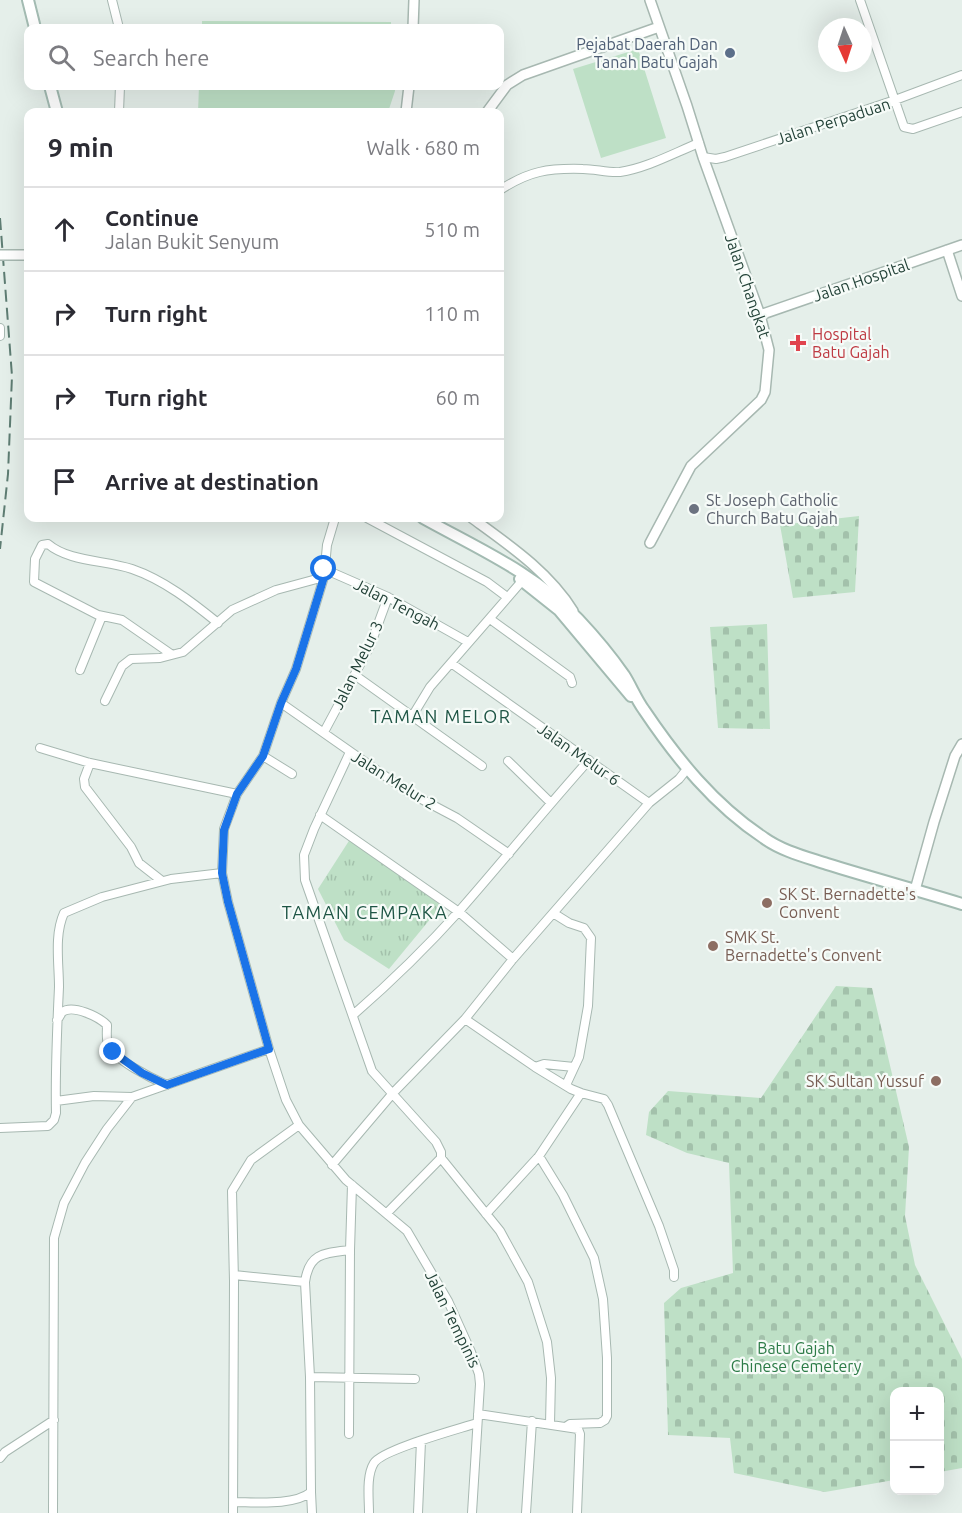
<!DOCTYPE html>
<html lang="en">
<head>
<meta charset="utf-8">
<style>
  body { margin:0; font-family:Ubuntu,sans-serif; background:#f7f7f7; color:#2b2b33 }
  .controls { position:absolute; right:18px; bottom:18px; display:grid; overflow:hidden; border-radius:12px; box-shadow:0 6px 24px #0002 }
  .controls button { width:54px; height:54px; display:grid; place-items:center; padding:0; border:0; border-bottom:2px solid #e1e1e2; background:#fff; color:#2b2b33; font:30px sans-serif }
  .compass { position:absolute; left:818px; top:18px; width:54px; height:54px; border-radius:50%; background:#fff; box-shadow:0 6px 24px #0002; rotate:177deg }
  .stop { position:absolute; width:18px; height:18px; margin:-14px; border:4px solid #1a73e8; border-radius:50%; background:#fff }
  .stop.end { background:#1a73e8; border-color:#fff; box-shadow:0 2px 6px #0008 }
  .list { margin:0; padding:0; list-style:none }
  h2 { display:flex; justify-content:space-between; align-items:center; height:78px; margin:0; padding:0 24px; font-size:26px }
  h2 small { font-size:20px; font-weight:400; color:#7c7c81 }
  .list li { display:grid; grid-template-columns:39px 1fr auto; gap:18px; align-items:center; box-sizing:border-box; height:84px; padding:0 24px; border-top:2px solid #e1e1e2 }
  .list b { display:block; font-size:22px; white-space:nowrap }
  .list p { margin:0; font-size:20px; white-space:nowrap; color:#7c7c81 }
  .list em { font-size:20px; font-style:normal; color:#7c7c81 }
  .icon { flex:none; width:33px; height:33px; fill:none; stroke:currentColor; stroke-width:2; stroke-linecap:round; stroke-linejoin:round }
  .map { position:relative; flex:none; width:962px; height:1513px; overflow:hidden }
  .search { position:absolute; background:#fff; box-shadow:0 6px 24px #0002; left:24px; top:24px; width:480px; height:66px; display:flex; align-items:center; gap:15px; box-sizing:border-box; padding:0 21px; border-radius:12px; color:#7c7c81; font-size:22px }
  .panel { position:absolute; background:#fff; box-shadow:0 6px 24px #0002; left:24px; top:108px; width:480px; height:414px; border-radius:12px }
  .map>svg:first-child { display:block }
  .grass { fill:url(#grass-tufts) }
  .cemetery { fill:url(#cemetery-stones) }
  .pitch { fill:#bee0c6 }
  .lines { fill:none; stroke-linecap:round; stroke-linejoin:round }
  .stream { stroke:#8ccdd5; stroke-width:2 }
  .minor-casing { stroke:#a7b8b1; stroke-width:10 }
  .tertiary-casing { stroke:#a7b8b1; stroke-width:12 }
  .secondary-casing { stroke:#a3bbb2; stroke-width:14 }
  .minor { stroke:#fff; stroke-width:8 }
  .tertiary { stroke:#fff; stroke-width:9 }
  .secondary { stroke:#fff; stroke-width:10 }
  .rail { stroke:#5e7d73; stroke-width:2; stroke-dasharray:12 6; stroke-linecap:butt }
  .tertiary-bridge-casing { stroke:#a7b8b1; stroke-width:12; stroke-linecap:butt }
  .tertiary-bridge { stroke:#fff; stroke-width:9 }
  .route { stroke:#1a73e8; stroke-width:8 }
  .service-dot { fill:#5c6f8a; stroke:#f6fbf8; stroke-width:2 }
  .health-dot { fill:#e0444e; stroke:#f6fbf8; stroke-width:2 }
  .worship-dot { fill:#6b7280; stroke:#f6fbf8; stroke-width:2 }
  .education-dot { fill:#8d6e63; stroke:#f6fbf8; stroke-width:2 }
  .labels { text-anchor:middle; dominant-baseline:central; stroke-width:4.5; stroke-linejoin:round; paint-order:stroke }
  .service-label { font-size:16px; fill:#4e5e75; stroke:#f6fbf8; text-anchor:end }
  .street-label { font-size:16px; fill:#234238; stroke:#f6fbf8 }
  .health-label { font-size:16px; fill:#be3a42; stroke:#f6fbf8; text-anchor:start }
  .worship-label { font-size:16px; fill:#5b616d; stroke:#f6fbf8; text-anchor:start }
  .education-label { font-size:16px; fill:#785e54; stroke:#f6fbf8; text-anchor:start }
  .park-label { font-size:16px; fill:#2c7b47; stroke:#f6fbf8 }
  .neighbourhood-label { font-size:18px; letter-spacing:1.5px; fill:#1e5545; stroke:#f6fbf8 }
</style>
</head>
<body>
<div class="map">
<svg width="962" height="1513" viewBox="0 0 962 1513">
  <defs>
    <pattern id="grass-tufts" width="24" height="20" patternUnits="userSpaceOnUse" patternTransform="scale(1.5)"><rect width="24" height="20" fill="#bee0c6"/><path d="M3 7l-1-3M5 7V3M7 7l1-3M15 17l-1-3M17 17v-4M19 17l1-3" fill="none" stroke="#a3c1ab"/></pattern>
    <pattern id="cemetery-stones" width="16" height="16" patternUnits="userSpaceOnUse" patternTransform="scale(1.5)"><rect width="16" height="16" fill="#bee0c6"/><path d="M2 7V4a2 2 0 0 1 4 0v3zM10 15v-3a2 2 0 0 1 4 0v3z" fill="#a3c1ab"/></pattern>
  </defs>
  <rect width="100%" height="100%" fill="#e5efea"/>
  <!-- grass -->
  <path class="grass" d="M354,833L441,906L389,969L344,940L318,889Z"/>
  <!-- cemetery -->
  <path class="cemetery" d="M859,516L855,592L793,598L780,525Z
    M767,624L770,729L718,728L710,627Z
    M836,986L872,988L909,1147L905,1216L915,1265L962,1359V1468L940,1472V1392H894V1480L825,1492L734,1473L730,1438L668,1435L664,1303L681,1288L733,1273L729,1163L687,1153L646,1135L649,1112L668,1091L761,1098Z"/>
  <!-- pitch -->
  <path class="pitch" d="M202,21L391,22V28H202Z
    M638,49L666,138L601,158L573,69Z
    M199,86H395V91L388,112H198Z"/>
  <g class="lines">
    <!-- stream -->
    <path class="stream" d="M25,326L28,327"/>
    <defs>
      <path id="minor" d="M112,0L119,28
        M860,0L904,127L913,129L962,112
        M119,112L120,86
        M703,157L716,159L725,157L895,100L962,75
        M500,190C529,171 548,168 583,169C595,169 608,173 620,172C647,168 674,153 699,143
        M0,328V336
        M335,518L327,545L324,577L296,669L281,703L263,756L237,794L224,829L222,873L228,902L269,1049L286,1100L299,1125L346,1180L407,1231L448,1301L471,1352L479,1374L480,1384L472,1513
        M367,518L487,582L507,597
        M324,569L388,597L468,642
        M490,619L570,677L572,683
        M171,654L122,620L98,615L34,582L35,559L42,545L48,544C69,562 106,560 132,569C164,580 192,602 218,623
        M451,663L649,803
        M80,670L102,616
        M356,676L482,766
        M105,701L122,666L131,659L160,658L183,652L232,610L276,590L324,577
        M281,703L408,792L457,818L509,854
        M413,715L430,687L522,581
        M324,732L370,646L388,597
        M40,748L90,763L237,794
        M350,752L314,829L304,855L305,880L372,1071L436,1142L441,1152V1158L500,1231L528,1282L547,1342L551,1378L550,1424
        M263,756L292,774
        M508,761L551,803
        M90,763L84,779L85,787L131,847L139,863L162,881
        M320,815L459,912L513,959
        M553,913L569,923L584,928L591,938L588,1006L579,1057L566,1085
        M353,1015C391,982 427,947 461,909C504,860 545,809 589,760
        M465,1019L535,1067L571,1089L581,1093L539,1156L486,1214
        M57,1020C58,1019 61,1014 62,1012C73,1004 99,1017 107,1025C107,1031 106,1039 108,1044C112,1059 153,1079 167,1085
        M535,1067L544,1064L574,1067
        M581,1093L604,1099L608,1105L659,1226L674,1270V1277
        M56,1101L94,1096L132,1097
        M0,1128L48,1126L54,1120L56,1113C55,1070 57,1029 59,987C59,963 54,935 64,913L102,897L171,879L222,873
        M539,1156L563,1195L594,1258L603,1299L607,1358V1416L605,1420L600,1423L570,1424L567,1426
        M332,1165L393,1093L465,1019L513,959L649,803L679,779L687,769
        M387,1213L441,1158
        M305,1282C309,1253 324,1253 350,1250L352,1185
        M310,1377L415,1379
        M478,1414L578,1429L580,1434L577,1513
        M349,1434L350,1250
        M0,1458L5,1452L54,1420
        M311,1492L312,1513
        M233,1502C255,1502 294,1506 311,1492L310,1377L305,1282L234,1275
        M53,1513L54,1238L64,1203L85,1163L107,1129L132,1097L269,1049
        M233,1513L234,1282L232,1191L251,1160L299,1125
        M369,1513C369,1498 366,1476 374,1463C383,1449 459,1429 477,1423
        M418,1513L421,1441
        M526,1513L532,1421"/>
      <path id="tertiary" d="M413,28L414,0
        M406,112L409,86
        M487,112L507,85L523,75L659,27
        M947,250L962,296
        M760,315L962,245
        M472,518C509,545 549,572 573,611
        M650,543L691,466L761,400L765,392L769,350L760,315L703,157L687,106L650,0
        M915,890L934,822L955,756L962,744"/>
      <path id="secondary" d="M28,0L35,28
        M50,86L57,112
        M423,518C477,548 535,573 578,619C594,636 610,655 624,675C631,686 636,699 644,710C677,759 714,805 764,838C782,851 806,857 827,864C872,878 917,890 962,904
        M520,579L559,610L631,696"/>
    </defs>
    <!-- minor casing -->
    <use href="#minor" class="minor-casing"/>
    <!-- tertiary casing -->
    <use href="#tertiary" class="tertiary-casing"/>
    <!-- secondary casing -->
    <use href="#secondary" class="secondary-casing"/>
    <!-- minor -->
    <use href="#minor" class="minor"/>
    <!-- tertiary -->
    <use href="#tertiary" class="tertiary"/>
    <!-- secondary -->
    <use href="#secondary" class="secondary"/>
    <!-- rail -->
    <path class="rail" d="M0,218L12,376L8,474L0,549"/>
    <defs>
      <path id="tertiary-bridge" d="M0,255H28"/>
    </defs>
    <!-- tertiary-bridge casing -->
    <use href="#tertiary-bridge" class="tertiary-bridge-casing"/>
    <!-- tertiary-bridge -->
    <use href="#tertiary-bridge" class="tertiary-bridge"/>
  </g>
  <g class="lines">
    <!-- route -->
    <path class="route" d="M113,1052L142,1073L167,1085L269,1049L228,902L222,873L224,830L237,794L263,756L281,703L296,669L324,577V569"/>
  </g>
  <!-- markers -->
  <circle class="service-dot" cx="730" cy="53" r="6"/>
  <path class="health-dot" d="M795 334h6v6h6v6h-6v6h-6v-6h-6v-6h6z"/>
  <circle class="worship-dot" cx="694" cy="509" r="6"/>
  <g class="education-dot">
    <circle cx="767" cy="903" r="6"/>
    <circle cx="713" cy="946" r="6"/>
    <circle cx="936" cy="1081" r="6"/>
  </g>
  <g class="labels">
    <!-- service labels -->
    <g class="service-label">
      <text x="718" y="44">Pejabat Daerah Dan<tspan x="718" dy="18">Tanah Batu Gajah</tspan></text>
    </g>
    <!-- street labels -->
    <g class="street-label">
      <text transform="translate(833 121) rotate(-18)">Jalan Perpaduan</text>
      <text transform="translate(861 280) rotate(-19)">Jalan Hospital</text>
      <text transform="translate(748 286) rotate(71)">Jalan Changkat</text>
      <text transform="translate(397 604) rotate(27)">Jalan Tengah</text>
      <text transform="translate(357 665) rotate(-64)">Jalan Melur 3</text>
      <text transform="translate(579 754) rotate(35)">Jalan Melur 6</text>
      <text transform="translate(394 780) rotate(32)">Jalan Melur 2</text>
      <text transform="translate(453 1319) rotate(64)">Jalan Tempinis</text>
    </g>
    <!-- health labels -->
    <g class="health-label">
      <text x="812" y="334">Hospital<tspan x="812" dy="18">Batu Gajah</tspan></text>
    </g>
    <!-- worship labels -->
    <g class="worship-label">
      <text x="706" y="500">St Joseph Catholic<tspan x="706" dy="18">Church Batu Gajah</tspan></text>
    </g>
    <!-- education labels -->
    <g class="education-label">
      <text x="779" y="894">SK St. Bernadette's<tspan x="779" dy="18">Convent</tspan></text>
      <text x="725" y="937">SMK St.<tspan x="725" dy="18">Bernadette's Convent</tspan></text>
      <text x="924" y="1081" text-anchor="end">SK Sultan Yussuf</text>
    </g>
    <!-- park labels -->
    <g class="park-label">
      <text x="796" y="1348">Batu Gajah<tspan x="796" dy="18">Chinese Cemetery</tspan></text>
    </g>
    <!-- neighbourhood labels -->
    <g class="neighbourhood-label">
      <text x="441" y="716">TAMAN MELOR</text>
      <text x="365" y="912">TAMAN CEMPAKA</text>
    </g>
  </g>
</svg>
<div class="controls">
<button>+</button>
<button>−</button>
</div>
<svg class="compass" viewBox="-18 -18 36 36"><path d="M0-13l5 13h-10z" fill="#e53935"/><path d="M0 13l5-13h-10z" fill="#7c7c81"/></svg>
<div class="stop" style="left:324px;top:569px"></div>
<div class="stop end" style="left:113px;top:1052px"></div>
<div class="search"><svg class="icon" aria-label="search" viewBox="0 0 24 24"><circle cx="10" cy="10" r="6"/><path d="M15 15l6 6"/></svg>Search here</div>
<section class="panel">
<h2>9 min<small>Walk · 680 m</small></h2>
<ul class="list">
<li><svg class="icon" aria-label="ahead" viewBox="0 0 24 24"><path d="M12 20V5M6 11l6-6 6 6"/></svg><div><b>Continue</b><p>Jalan Bukit Senyum</p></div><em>510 m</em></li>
<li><svg class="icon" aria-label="right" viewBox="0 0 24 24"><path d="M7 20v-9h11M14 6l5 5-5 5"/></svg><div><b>Turn right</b></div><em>110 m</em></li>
<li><svg class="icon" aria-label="right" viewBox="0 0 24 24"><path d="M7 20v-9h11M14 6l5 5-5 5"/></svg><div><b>Turn right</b></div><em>60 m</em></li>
<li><svg class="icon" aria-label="arrive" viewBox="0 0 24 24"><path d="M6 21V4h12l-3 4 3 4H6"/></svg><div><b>Arrive at destination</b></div></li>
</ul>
</section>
</div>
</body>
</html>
